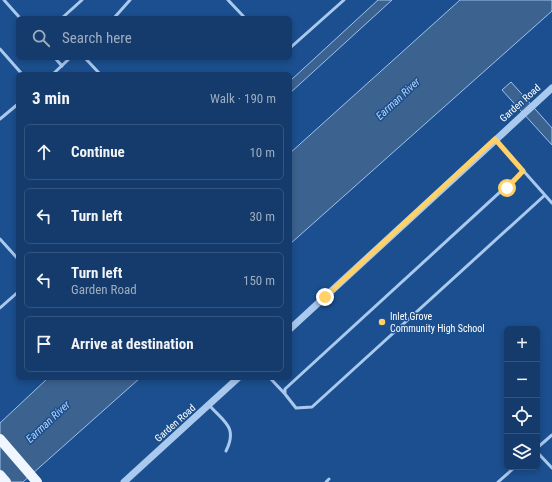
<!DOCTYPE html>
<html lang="en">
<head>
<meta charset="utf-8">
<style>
  body { margin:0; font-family:"Roboto Condensed",sans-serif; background:#1d4271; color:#f1f3f6 }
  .controls { position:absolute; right:12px; bottom:12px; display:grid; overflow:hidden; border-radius:6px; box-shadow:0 2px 6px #0003 }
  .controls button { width:36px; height:36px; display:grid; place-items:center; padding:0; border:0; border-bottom:1px solid #33557e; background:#143b6b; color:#f1f3f6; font:20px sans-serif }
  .stop { position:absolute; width:12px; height:12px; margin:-9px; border:3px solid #ffd166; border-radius:50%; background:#fff }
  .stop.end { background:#ffd166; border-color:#fff; box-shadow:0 1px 4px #0008 }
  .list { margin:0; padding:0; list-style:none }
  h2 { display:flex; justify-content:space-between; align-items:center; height:52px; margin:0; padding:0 16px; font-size:17px }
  h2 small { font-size:13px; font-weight:400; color:#9dadc1 }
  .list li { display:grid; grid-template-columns:26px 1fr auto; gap:12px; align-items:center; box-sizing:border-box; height:56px; margin:0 8px 8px; padding:0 8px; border:1px solid #33557e; border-radius:6px }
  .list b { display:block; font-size:15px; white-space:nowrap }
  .list p { margin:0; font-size:13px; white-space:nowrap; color:#9dadc1 }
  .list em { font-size:13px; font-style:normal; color:#9dadc1 }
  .icon { flex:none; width:22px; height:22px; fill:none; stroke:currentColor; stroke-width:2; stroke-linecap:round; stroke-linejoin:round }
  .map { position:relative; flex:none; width:552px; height:482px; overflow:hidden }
  .search { position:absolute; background:#143b6b; box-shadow:0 2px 6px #0003; left:16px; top:16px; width:276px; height:44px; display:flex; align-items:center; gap:10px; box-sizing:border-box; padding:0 14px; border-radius:6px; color:#9dadc1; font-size:15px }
  .panel { position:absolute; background:#143b6b; box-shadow:0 2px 6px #0003; left:16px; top:72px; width:276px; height:308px; border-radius:6px }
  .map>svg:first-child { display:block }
  .water { fill:#3c6290; stroke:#9cc4f0 }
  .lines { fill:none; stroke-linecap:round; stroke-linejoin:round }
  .service { stroke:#a9c9ee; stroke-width:3 }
  .tertiary { stroke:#a9c9ee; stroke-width:7 }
  .primary { stroke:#f0f6ff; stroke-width:10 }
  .route { stroke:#ffd166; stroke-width:5 }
  .poi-dot { fill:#ffd166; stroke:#1b4f8f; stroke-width:1.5 }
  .labels { text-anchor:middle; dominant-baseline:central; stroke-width:3; stroke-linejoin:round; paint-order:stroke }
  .street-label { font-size:10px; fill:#fff; stroke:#1b4f8f }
  .poi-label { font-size:10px; fill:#fff; stroke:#1b4f8f; text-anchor:start }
  .water-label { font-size:11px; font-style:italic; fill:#b5d3f5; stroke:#1b4f8f }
</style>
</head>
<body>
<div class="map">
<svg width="552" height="482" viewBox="0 0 552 482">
  <rect width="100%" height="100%" fill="#1b4f8f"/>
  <!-- water -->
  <path class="water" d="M378,0H392L290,93V81Z
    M460,0H552V11L290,244V153Z
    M511,82L552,128V145L502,90Z
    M48,378H140L23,482H0V423Z"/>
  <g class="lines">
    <!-- service -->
    <path class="service" d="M4,0L20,18
      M228,0L245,18
      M62,18L82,0
      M114,18L130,0
      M290,48L344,0
      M0,49L22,74
      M55,58L62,66
      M85,58L100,74
      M53,74L70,58
      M0,119L18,104
      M496,140L552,203
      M523,171L285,389V394L296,408L312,407L545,195
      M0,239L18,259
      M0,308L18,292
      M270,378L285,394
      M209,405C224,422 238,427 226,451
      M537,448L552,435
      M537,452L552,468
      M326,482L329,479
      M498,482L515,467"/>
    <!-- tertiary -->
    <path class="tertiary" d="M290,329L552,88
      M124,482L238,378"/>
    <!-- primary -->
    <path class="primary" d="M0,439L37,482
      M0,475L6,482"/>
  </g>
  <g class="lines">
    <!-- route -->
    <path class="route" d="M325,297L495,139L523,171L507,188"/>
  </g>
  <!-- markers -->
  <circle class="poi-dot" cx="382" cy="322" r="4"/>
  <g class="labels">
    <!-- street labels -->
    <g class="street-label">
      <text transform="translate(520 103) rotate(-42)">Garden Road</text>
      <text transform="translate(175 423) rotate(-42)">Garden Road</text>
    </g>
    <!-- poi labels -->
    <g class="poi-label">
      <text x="390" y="316">Inlet Grove<tspan x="390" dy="12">Community High School</tspan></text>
    </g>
    <!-- water labels -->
    <g class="water-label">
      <text transform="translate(398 99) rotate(-43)">Earman River</text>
      <text transform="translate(48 422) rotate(-43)">Earman River</text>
    </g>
  </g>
</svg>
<div class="controls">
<button>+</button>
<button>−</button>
<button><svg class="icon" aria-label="locate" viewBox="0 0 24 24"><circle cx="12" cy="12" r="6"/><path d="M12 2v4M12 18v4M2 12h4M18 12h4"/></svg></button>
<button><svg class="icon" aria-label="layers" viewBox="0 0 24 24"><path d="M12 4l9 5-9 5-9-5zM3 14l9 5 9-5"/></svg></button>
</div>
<div class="stop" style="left:507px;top:188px"></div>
<div class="stop end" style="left:325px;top:297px"></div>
<div class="search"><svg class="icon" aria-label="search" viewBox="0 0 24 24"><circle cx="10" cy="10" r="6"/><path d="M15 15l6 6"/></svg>Search here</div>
<section class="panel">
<h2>3 min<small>Walk · 190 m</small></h2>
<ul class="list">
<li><svg class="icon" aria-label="ahead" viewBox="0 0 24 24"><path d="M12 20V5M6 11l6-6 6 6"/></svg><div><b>Continue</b></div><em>10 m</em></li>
<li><svg class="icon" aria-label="left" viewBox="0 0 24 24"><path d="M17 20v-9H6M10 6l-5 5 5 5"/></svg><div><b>Turn left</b></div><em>30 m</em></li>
<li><svg class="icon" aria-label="left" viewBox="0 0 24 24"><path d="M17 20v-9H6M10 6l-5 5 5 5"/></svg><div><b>Turn left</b><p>Garden Road</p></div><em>150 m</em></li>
<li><svg class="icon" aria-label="arrive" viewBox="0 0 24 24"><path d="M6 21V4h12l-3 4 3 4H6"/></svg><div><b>Arrive at destination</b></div></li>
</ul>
</section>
</div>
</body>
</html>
